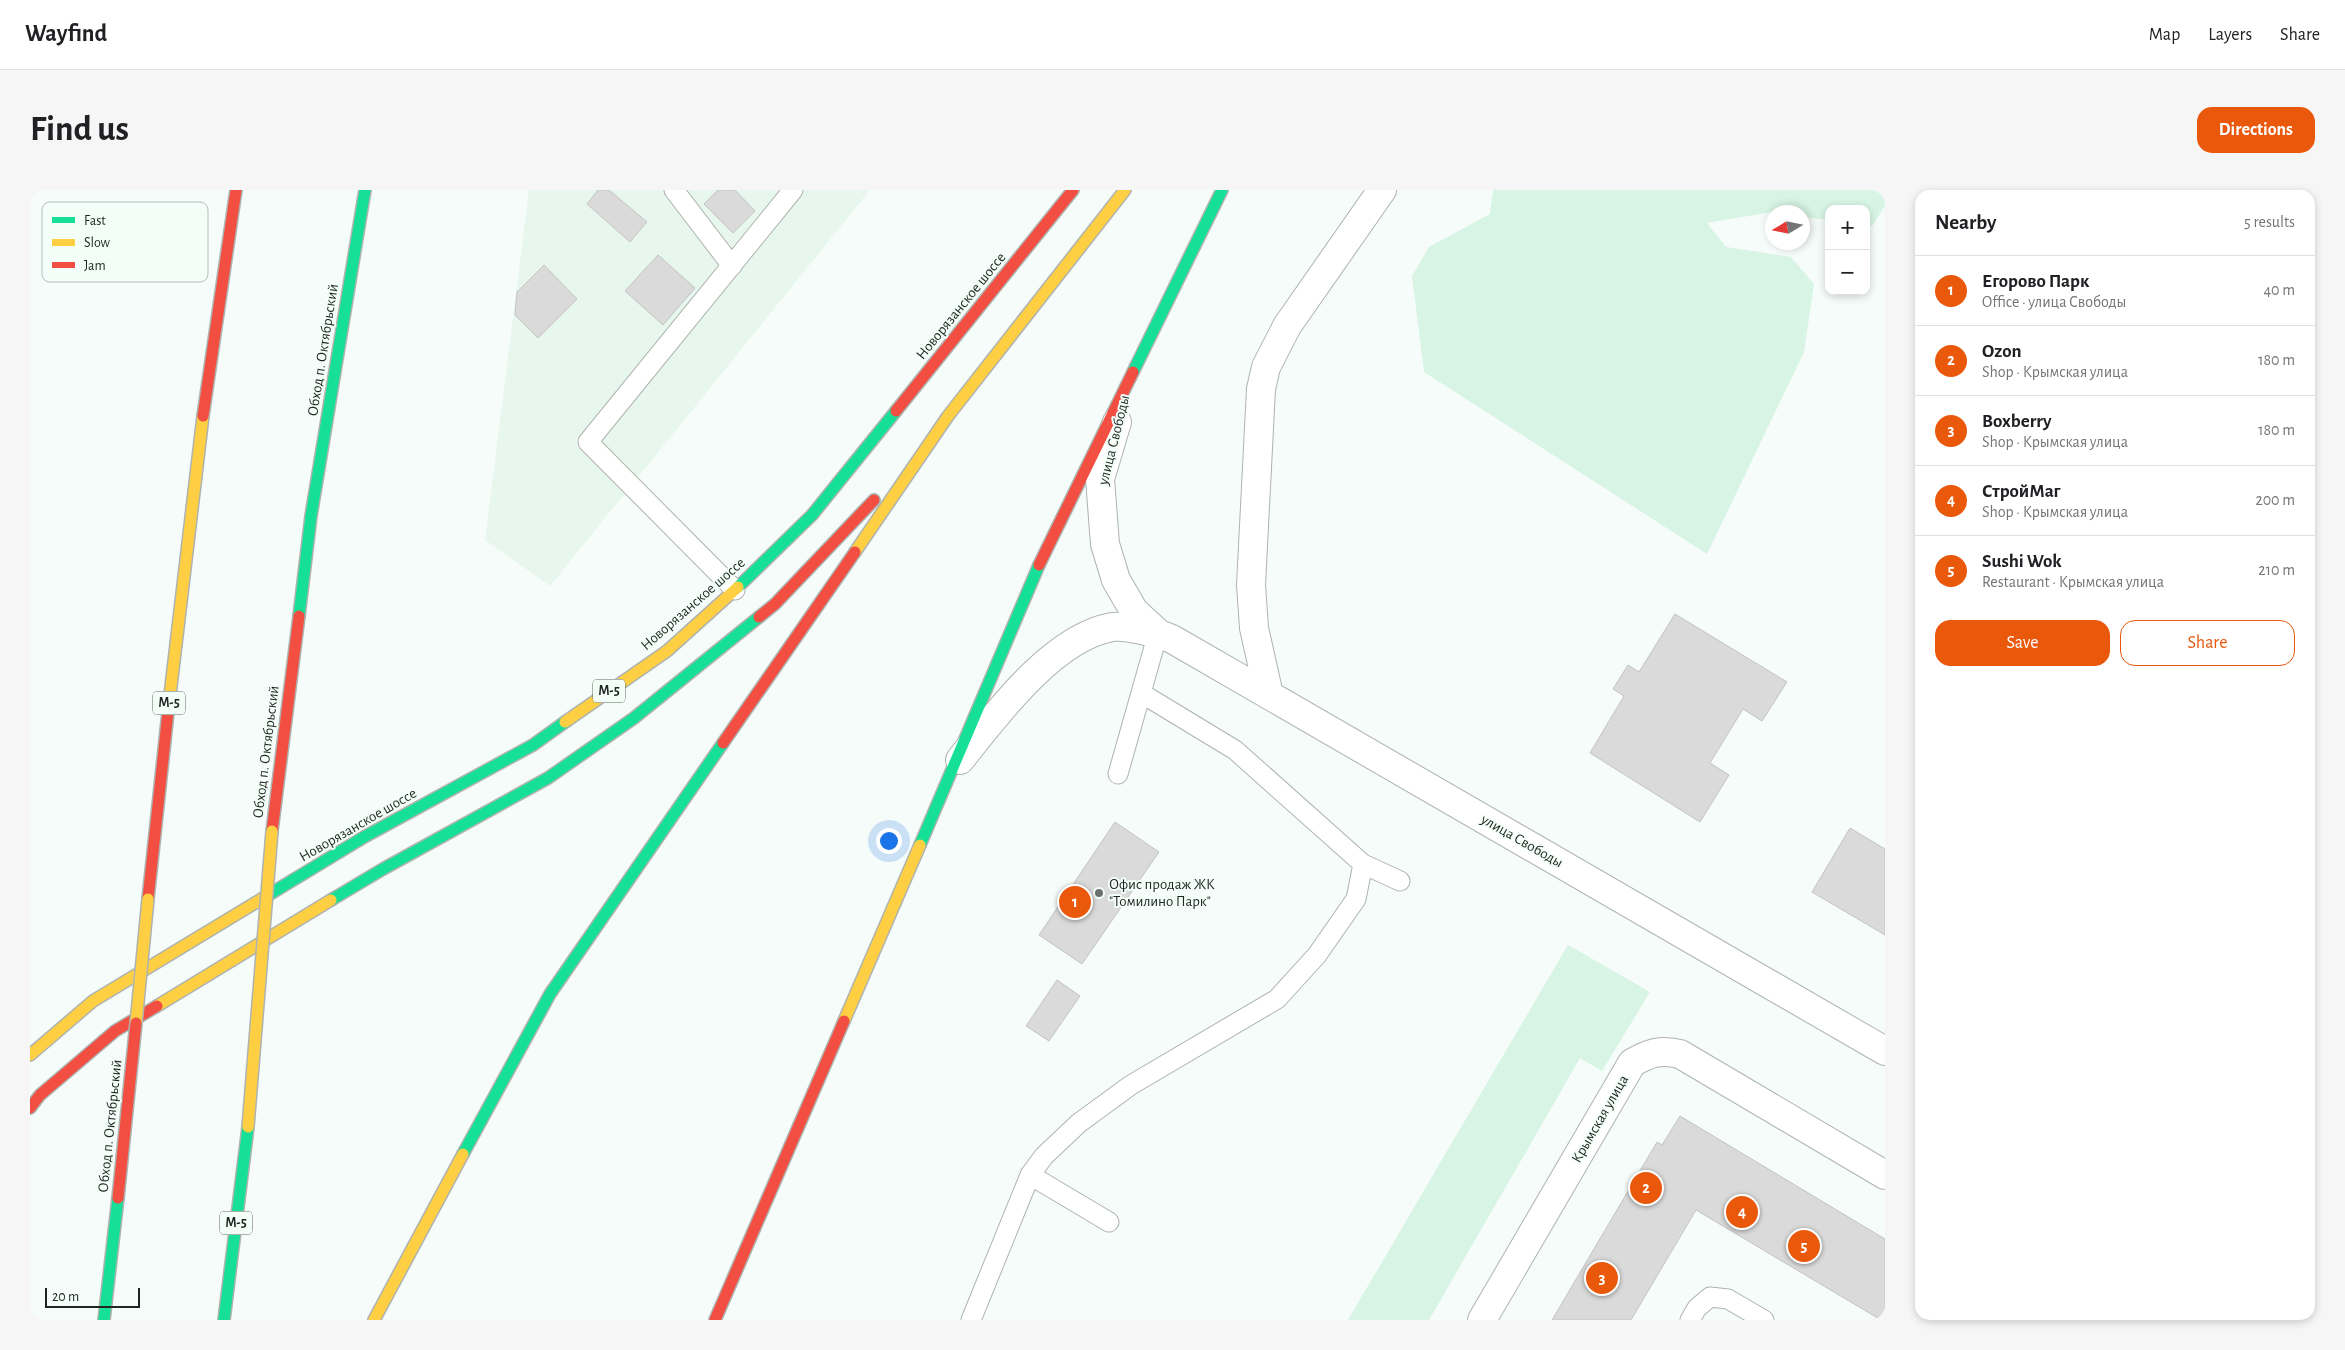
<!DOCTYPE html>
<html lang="en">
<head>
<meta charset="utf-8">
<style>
  body { margin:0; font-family:"Alegreya Sans",sans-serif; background:#f6f6f6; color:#202124 }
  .controls { position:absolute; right:15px; top:15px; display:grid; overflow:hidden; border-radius:10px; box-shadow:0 2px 8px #0003 }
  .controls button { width:45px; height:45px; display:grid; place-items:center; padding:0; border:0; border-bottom:1px solid #e0e0e0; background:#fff; color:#202124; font:25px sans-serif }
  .compass { position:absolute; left:1735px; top:15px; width:45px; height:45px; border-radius:50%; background:#fff; box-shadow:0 2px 8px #0003; rotate:260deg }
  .scale { position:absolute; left:15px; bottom:12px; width:95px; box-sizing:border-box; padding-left:5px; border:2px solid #1f2522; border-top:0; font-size:14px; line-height:18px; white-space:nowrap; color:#1f2522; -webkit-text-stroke:4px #f4fef8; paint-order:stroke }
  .you { position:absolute; left:858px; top:650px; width:18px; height:18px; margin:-12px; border:4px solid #fff; border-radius:50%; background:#1a73e8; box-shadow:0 0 0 8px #1a73e833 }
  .badge { display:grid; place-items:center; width:32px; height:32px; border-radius:50%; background:#ea580c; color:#fff; font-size:16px; font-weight:700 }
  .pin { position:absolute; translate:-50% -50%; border:2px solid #fff; box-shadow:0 1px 5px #0006 }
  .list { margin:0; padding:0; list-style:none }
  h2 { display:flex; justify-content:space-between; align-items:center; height:65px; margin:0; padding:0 20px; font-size:21px }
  h2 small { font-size:16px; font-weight:400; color:#757577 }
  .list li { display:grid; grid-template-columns:32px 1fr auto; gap:15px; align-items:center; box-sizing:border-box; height:70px; padding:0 20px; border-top:1px solid #e0e0e0 }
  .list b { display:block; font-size:19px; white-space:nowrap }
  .list p { margin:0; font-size:16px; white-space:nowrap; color:#757577 }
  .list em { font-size:16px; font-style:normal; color:#757577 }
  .actions { display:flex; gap:10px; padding:15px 20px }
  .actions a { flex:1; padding:11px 0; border:1px solid #ea580c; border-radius:15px; text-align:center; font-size:18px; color:#ea580c }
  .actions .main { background:#ea580c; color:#fff }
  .map { position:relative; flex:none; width:1855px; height:1130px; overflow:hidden; border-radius:15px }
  header { display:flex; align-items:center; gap:30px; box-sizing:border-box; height:70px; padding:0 25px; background:#fff; border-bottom:1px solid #e0e0e0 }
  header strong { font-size:24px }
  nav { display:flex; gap:28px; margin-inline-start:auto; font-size:18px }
  .intro { display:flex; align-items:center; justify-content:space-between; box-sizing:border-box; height:120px; padding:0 30px }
  h1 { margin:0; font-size:35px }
  .button { padding:12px 22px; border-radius:15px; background:#ea580c; color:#fff; font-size:18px; font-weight:700 }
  main { display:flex; gap:30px; padding:0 30px }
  aside { flex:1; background:#fff; border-radius:15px; box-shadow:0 2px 8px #0003 }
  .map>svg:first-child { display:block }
  .built { fill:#e7f7ee }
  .green { fill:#d7f4e4 }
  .building { fill:#dbdadb; stroke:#c3c3c4 }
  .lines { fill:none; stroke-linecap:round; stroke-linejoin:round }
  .lane-casing { stroke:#aeb3b0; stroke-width:21 }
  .street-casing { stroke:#aeb3b0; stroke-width:30 }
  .fast-casing { stroke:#aeb3b0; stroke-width:14 }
  .slow-casing { stroke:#aeb3b0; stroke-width:14 }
  .jam-casing { stroke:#aeb3b0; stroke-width:14 }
  .lane { stroke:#fefffe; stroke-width:19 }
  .street { stroke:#fefffe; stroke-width:28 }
  .fast { stroke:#16e098; stroke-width:11 }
  .slow { stroke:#ffcf43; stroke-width:11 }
  .jam { stroke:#f24e42; stroke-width:11 }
  .slow-bridge-casing { stroke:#aeb3b0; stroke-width:14; stroke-linecap:butt }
  .jam-bridge-casing { stroke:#aeb3b0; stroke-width:14; stroke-linecap:butt }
  .slow-bridge { stroke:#ffcf43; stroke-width:11 }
  .jam-bridge { stroke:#f24e42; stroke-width:11 }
  .poi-dot { fill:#6a706d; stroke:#f4fef8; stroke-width:2 }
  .labels { text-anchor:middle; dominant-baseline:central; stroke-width:4; stroke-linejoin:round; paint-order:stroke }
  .shield { fill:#f4fef8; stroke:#5f6662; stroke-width:1 }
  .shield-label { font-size:14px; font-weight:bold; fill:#1f2522 }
  .street-label { font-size:15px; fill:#1f2522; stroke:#f4fef8 }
  .poi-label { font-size:15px; fill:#1f2522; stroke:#f4fef8; text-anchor:start }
  .key { fill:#f4fef8; stroke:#b4bdb8; stroke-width:1 }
  .key-label { font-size:14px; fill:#1f2522 }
</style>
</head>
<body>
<header>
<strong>Wayfind</strong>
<nav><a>Map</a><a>Layers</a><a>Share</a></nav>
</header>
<div class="intro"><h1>Find us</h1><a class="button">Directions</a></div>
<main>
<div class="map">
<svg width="1855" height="1130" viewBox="0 0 1855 1130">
  <rect width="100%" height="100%" fill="#f6fcf9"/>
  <!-- built -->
  <path class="built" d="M499,0H840L520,396L455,350Z"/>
  <!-- green -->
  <path class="green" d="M1463,0H1855V16L1842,36L1836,35V19H1799V30L1773,27L1772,22H1742L1677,33L1696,57L1761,67L1784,94L1774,162L1677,364L1394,182L1382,86L1399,57L1460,24Z
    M1538,755L1620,802L1572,881L1550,868L1399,1130H1318Z"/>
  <!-- building -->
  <path class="building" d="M568,0H579L617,32L600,52L557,14Z
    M688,0H705L725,21L703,43L674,14Z
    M628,65L665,98L633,135L595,101Z
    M514,75L547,109L508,148L485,125L487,102Z
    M1645,424L1757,492L1732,531L1713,519L1680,573L1699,585L1670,632L1560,563L1594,506L1583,499L1598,475L1609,482Z
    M1085,632L1129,662L1052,774L1009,745Z
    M1820,638L1855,659V745L1782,702Z
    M1027,790L1050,806L1019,851L996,836Z
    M1650,926L1855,1049V1130H1851L1666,1020L1601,1130H1522L1627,952L1632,955Z"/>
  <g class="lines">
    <defs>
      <path id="lane" d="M644,0L702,76
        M705,400L558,252L763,0
        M1111,503L1205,560L1333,674L1370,691
        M1088,584L1128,443
        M1079,1032L1000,985L1014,966L1049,933L1101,895L1247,809L1287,765L1326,709L1333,674
        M941,1130L1000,985
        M1660,1130L1667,1118L1680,1107L1698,1109L1734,1130"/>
      <path id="street" d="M1087,232L1070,289L1075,354L1086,390L1104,421L1128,443
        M1239,505L1224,438L1221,395L1231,199L1236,177L1257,136L1352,0
        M930,570C966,525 1022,448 1082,437C1096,435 1128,443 1142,449L1855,861
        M1452,1130L1602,873C1619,863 1631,859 1650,864L1855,985"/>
      <path id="fast" d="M1103,182L1192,0
        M708,397L782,325L866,221
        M269,426L281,326L335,0
        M890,655L1009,375
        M235,707L334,647L503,555L535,532
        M301,710L353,679L518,588L604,528L729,427
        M433,964L520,804L693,553
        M74,1130L88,1008
        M194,1130L218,937"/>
      <path id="slow" d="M825,362L918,226L1095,0
        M138,522L173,226
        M535,532L637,461L708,397
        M127,816L301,710
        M814,831L890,655
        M0,865L63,811L235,707
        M344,1130L433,964"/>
      <path id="jam" d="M866,221L1043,0
        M173,226L206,0
        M1009,375L1103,182
        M729,427L745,414L844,310
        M693,553L825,362
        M242,641L269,426
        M118,709L138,522
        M0,918L10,905L85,841L127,816
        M685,1130L814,831"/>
    </defs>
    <!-- lane casing -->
    <use href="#lane" class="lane-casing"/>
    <!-- street casing -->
    <use href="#street" class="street-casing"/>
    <!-- fast casing -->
    <use href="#fast" class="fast-casing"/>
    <!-- slow casing -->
    <use href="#slow" class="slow-casing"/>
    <!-- jam casing -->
    <use href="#jam" class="jam-casing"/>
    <!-- lane -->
    <use href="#lane" class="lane"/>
    <!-- street -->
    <use href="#street" class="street"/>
    <!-- fast -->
    <use href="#fast" class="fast"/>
    <!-- slow -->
    <use href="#slow" class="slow"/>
    <!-- jam -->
    <use href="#jam" class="jam"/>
    <defs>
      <path id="slow-bridge" d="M106,833L118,709
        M218,937L242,641"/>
      <path id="jam-bridge" d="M88,1008L106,833"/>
    </defs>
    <!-- slow-bridge casing -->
    <use href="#slow-bridge" class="slow-bridge-casing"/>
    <!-- jam-bridge casing -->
    <use href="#jam-bridge" class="jam-bridge-casing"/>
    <!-- slow-bridge -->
    <use href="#slow-bridge" class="slow-bridge"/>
    <!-- jam-bridge -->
    <use href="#jam-bridge" class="jam-bridge"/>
  </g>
  <!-- markers -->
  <circle class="poi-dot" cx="1069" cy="703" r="5"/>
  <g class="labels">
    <!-- shield labels -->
    <g class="shield">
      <rect x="563" y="489.5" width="32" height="23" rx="4"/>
      <rect x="123" y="501.5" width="32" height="23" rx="4"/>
      <rect x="190" y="1021.5" width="32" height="23" rx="4"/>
    </g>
    <g class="shield-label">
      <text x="579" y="501">М-5</text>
      <text x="139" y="513">М-5</text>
      <text x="206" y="1033">М-5</text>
    </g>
    <!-- street labels -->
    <g class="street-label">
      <text transform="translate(931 116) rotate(-51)">Новорязанское шоссе</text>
      <text transform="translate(293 160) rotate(-81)">Обход п. Октябрьский</text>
      <text transform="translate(1084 250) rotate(-76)">улица Свободы</text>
      <text transform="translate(663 414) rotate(-41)">Новорязанское шоссе</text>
      <text transform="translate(236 562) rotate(-83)">Обход п. Октябрьский</text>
      <text transform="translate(328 635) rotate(-30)">Новорязанское шоссе</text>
      <text transform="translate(1492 651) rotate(30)">улица Свободы</text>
      <text transform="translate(1570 929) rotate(-60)">Крымская улица</text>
      <text transform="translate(80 936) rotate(-84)">Обход п. Октябрьский</text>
    </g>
    <!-- poi labels -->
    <g class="poi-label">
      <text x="1079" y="694">Офис продаж ЖК<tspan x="1079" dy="17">"Томилино Парк"</tspan></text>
    </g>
  </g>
  <!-- legend -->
  <rect x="12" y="12" width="166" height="80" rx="8" class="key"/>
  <rect x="22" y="27" width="23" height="6" fill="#16e098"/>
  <rect x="22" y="49" width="23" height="7" fill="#ffcf43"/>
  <rect x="22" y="72" width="23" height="6" fill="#f24e42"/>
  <g class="key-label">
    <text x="54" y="35">Fast</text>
    <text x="54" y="57">Slow</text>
    <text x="54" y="80">Jam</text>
  </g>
</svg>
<div class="controls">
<button>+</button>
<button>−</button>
</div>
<svg class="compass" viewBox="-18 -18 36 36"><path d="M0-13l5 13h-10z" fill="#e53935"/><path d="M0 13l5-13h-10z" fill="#757577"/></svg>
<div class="scale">20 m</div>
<div class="you"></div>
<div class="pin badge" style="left:1045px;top:712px">1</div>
<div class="pin badge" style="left:1616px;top:998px">2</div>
<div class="pin badge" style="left:1572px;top:1088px">3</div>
<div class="pin badge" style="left:1712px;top:1022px">4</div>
<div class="pin badge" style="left:1774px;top:1056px">5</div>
</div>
<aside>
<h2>Nearby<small>5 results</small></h2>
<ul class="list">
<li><span class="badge">1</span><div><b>Егорово Парк</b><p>Office · улица Свободы</p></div><em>40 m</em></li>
<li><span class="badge">2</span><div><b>Ozon</b><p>Shop · Крымская улица</p></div><em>180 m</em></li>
<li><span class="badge">3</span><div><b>Boxberry</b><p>Shop · Крымская улица</p></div><em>180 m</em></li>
<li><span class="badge">4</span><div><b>СтройМаг</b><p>Shop · Крымская улица</p></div><em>200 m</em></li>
<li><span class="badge">5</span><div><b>Sushi Wok</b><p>Restaurant · Крымская улица</p></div><em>210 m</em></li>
</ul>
<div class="actions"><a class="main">Save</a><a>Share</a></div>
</aside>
</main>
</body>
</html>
